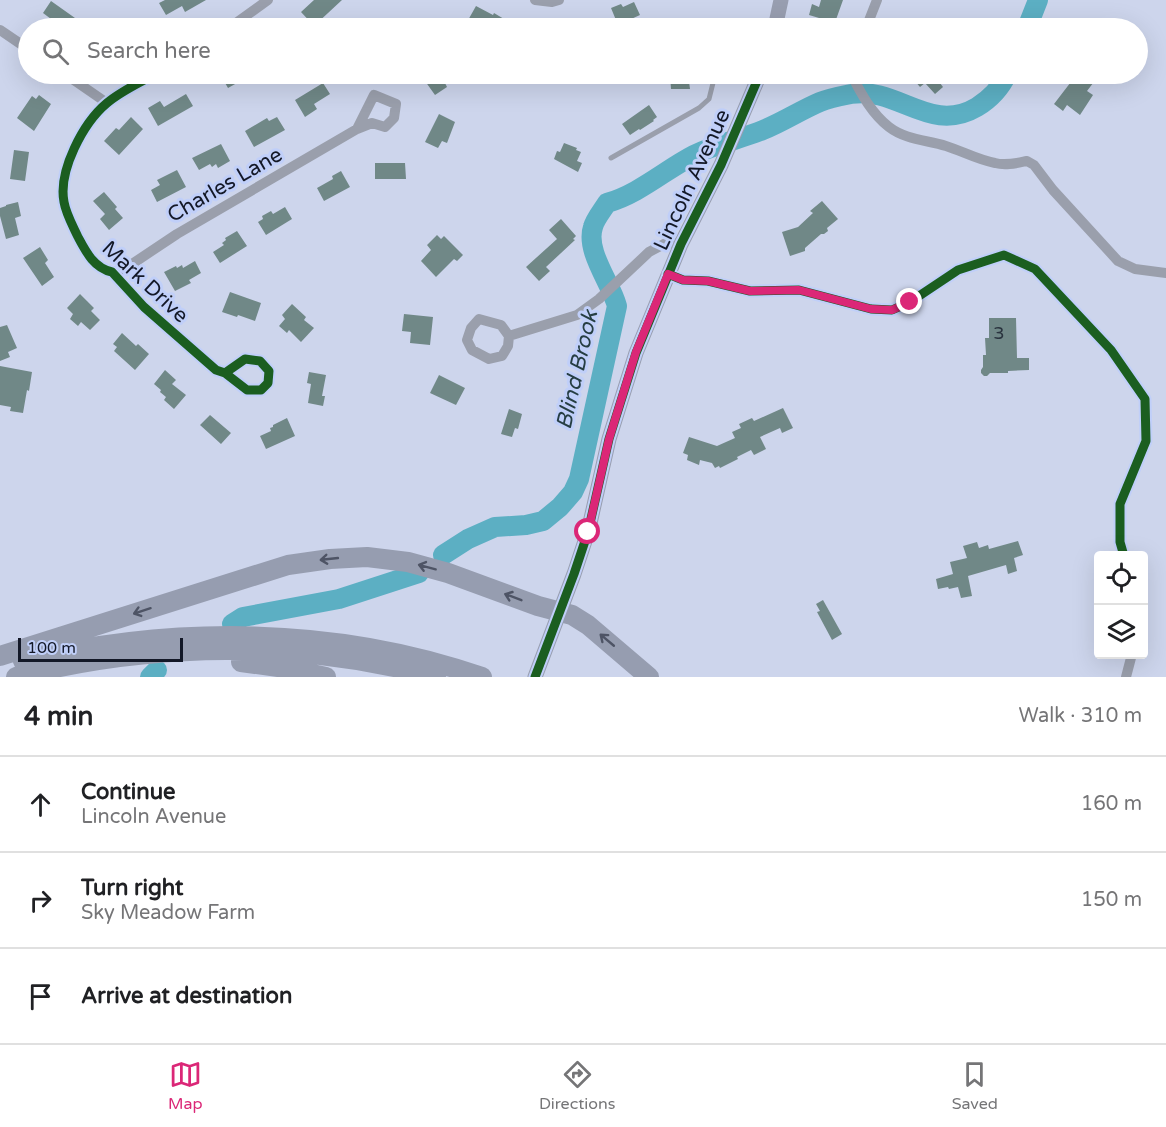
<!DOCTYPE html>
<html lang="en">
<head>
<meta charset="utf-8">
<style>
  body { margin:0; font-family:"Varela Round",sans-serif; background:#f6f6f6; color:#202124 }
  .controls { position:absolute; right:18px; bottom:18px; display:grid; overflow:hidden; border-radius:6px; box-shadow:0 6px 24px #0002 }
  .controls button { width:54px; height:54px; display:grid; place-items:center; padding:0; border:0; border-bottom:2px solid #e0e0e0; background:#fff; color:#202124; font:30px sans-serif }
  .scale { position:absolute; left:18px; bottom:15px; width:165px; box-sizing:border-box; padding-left:6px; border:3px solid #131827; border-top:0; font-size:16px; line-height:21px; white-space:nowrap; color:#131827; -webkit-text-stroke:4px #c0cff9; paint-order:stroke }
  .stop { position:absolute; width:18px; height:18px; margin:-14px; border:4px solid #db2777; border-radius:50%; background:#fff }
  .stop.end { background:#db2777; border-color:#fff; box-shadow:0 2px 6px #0008 }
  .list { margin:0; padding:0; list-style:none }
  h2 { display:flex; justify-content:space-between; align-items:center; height:78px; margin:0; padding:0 24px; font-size:26px }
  h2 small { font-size:20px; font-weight:400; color:#757577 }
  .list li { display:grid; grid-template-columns:39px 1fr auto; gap:18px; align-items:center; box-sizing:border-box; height:96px; padding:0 24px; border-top:2px solid #e0e0e0 }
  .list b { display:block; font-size:22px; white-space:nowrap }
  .list p { margin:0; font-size:20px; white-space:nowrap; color:#757577 }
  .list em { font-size:20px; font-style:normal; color:#757577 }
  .icon { flex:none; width:33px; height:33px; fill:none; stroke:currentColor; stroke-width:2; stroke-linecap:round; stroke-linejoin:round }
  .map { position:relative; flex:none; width:1166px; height:677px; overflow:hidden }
  .search { position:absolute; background:#fff; box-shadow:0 6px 24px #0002; left:18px; right:18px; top:18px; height:66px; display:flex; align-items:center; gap:15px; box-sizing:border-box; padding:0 21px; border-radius:33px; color:#757577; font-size:22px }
  .sheet { height:366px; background:#fff }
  nav { display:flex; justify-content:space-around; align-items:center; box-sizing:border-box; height:84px; border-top:2px solid #e0e0e0; background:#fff; font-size:16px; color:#757577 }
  nav a { display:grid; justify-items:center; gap:3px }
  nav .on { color:#db2777 }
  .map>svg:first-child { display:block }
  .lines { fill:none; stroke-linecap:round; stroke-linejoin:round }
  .river { stroke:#5cafc3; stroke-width:20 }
  .building { fill:#708887 }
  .lane { stroke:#9a9fac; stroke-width:5 }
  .street { stroke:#9a9fac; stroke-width:10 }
  .secondary { stroke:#989eb0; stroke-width:15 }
  .highway { stroke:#969db0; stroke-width:20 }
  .cycleway-casing { stroke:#c0cff9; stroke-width:13 }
  .cycleway { stroke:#1b5e20; stroke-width:9 }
  .oneway { stroke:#4e5465 }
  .route { stroke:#db2777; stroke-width:8 }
  .labels { text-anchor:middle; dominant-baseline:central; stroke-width:6; stroke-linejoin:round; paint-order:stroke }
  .number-label { font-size:18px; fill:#2a343f }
  .street-label { font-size:21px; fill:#131827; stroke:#c0cff9 }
  .water-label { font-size:22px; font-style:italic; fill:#263e43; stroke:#c0cff9 }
</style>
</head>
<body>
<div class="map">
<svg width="1166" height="677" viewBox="0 0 1166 677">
  <rect width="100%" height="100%" fill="#cdd5ec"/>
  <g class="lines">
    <!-- river -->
    <path class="river" d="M1027,28L1038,0
      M443,555L468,539L495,527L526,525L543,521L560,507L573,492L579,479L617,306C611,283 585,251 593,227C595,219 602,211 607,203C639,194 665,170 694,155C716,144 741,139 763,130C783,122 801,110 820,102C830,98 841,96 851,94C898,86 930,135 977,107C990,99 1001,87 1007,74
      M232,624L243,617L339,599L419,573
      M150,677L157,670"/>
  </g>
  <!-- building -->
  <path class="building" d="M165,0H206L185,12L182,6L166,15L159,3Z
    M314,0H342L314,26L301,12Z
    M821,0H843L833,28L818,23L819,18L809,15L812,4L819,7Z
    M51,1L75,18L68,28H63L43,13Z
    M634,2L640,15L618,25L611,8L621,4L623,7Z
    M476,6L493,15L494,13L504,19L499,28H479L467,22Z
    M220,74H253L228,88Z
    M420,74H442L447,82L445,83L447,87L435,95Z
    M670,74H688L690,89H671Z
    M909,74H936L934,75L943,87L935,94L925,83L920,87Z
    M1077,74H1100L1087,91L1093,95L1080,115L1067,105L1063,111L1054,104Z
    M323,83L330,94L314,104L317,109L305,117L295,100Z
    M186,94L193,106L158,126L148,108L160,101L164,107Z
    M39,95L51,104L34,131L17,118L32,96L36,99Z
    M649,105L657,117L653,120L654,121L640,130L639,129L630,135L622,124Z
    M439,114L455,122L447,143L442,141L438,148L425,142Z
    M131,117L143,129L119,155L104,141L116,128L119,130Z
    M277,117L285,130L254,147L245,131L267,118L269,121Z
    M564,143L577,148L576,150L581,152L577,161L582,163L578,172L554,159L557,151L560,152Z
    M221,144L230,161L218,168L216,164L212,167L210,164L199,170L192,158Z
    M14,150L29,152L25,181L10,179Z
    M375,163H405L406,179H375Z
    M177,170L186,187L157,202L151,190L160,185L157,180Z
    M341,171L350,187L324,201L317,188L333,179L332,176Z
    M104,192L117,207L115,209L123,218L109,230L100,219L105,214L93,201Z
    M822,201L838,219L827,228L828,231L824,234H821L805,248V251L790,256L782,232L798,227L813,213L810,211Z
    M18,202L21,216L15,218L19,235L6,239L0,216V208L6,206V205Z
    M285,207L292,219L266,235L258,222L263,219L262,216L271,211L273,214Z
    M561,219L576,236L573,239L575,240L546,267L550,271L539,281L526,267L557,239L549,230Z
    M237,231L247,246L220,263L213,252L224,245L222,243L226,240L225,238Z
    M437,235L441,239L444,236L463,255L457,261L454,259L436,277L421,261L431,250L427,245Z
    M40,247L48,260L45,263L54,277L42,286L23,258Z
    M195,261L201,273L189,280L191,283L175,291L164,272L176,266L177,268L182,265L183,268Z
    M230,292L261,303L255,321L238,315L237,317L222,312Z
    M80,294L94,308L91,311L100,320L90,330L81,322L78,326L70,319L73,314L67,308Z
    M292,304L306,317L304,320L314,328L301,342L289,330L287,333L279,326L285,319L282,315Z
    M404,314L433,317L430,345L410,343L411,332L402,331Z
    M989,318H1016L1017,358H1029V370L1008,371V373H990L987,376H984L981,373V370L983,367V355H986L985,338H989Z
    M7,325L17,348L8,352L10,357L0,361V327Z
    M122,333L136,346L138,344L149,354L135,370L114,351L117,347L113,344Z
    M0,366L32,372L29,391L27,390L23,413L10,411L11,407L0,405Z
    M165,370L176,380L172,384L186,395L174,409L164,400L166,397L160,392L161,390L154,384Z
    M309,372L326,375L322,396H325L323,406L308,403L311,384L307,383Z
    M439,375L465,388L456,405L430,393Z
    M783,408L793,428L782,433L780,428L760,437L766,449L754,455L751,450L737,457L738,459L720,468L719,466L715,468L712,463L700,460L699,465L687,460L688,455L683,453L689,437L717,446L735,438L732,432L741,428L739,424L752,418L754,421Z
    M509,409L522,414L518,429L515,428L512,437L501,434Z
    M210,415L231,433L221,444L200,425Z
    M287,418L295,436L266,449L260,436L271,431L270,428L273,427V425Z
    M1018,541L1023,555L1014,558L1017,571L1008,574L1006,565L968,576L972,596L961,598L958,587L949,589L948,587L938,589L936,579L953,574L950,562L967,558L963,546L977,542L979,548L988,545L989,549Z
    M823,600L842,634L832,640L817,612L820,611L816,604Z"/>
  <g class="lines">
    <!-- lane -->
    <path class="lane" d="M611,158L699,108L709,99L714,79L721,74"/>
    <!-- street -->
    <path class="street" d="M535,0L552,2L559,0
      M229,28L268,0
      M866,28L877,0
      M0,30L28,49
      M65,74L107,103
      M155,74C139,83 121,91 107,103C83,123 58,171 64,202C66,214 73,226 78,237C86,252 94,268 112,272L144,307L216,370L225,373L245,359L260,361L269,371L268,383L261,390H247L225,373
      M851,74C861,93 871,113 889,127C906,140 927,140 946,146C962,151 978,160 995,163C1006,166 1017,163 1027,161L1034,165L1053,190L1118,261L1135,269L1166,273
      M112,272L119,271L129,266L177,234L357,129L374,95L396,104L394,118L385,127L372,123L357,129
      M668,274L683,280L708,281L750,291L799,290L871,309L892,310L910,302L958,270L1004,255L1035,269L1111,350L1145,399L1146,441L1120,504V542L1124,556
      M509,336L501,325L479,319L471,328L467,340L472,350L489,359L502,356L508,346L509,336L577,315L599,299L649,252L666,243L681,244
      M1126,677L1132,654"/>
    <!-- secondary -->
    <path class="secondary" d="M775,28L781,0
      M535,677L574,574L588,532L609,439L636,353L681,244L721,165L760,74"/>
    <!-- highway -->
    <path class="highway" d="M0,656L288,565L330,559L367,557L408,562L448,573L538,606L572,615L588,625L649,677
      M23,661C174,625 335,626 482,677
      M241,662L285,668L326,677
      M16,677C153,642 299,640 436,677"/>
    <defs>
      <path id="cycleway" d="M155,74C139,83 121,91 107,103C83,123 58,171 64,202C66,214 73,226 78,237C86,252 94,268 112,272L144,307L216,370L225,373L245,359L260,361L269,371L268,383L261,390H247L225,373
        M668,274L683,280L708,281L750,291L799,290L871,309L892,310L910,302L958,270L1004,255L1035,269L1111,350L1145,399L1146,441L1120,504V542L1124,556
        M535,677L574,574L588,532L609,439L636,353L681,244L721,165L760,74"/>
    </defs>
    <!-- cycleway casing -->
    <use href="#cycleway" class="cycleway-casing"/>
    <!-- cycleway -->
    <use href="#cycleway" class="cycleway"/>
  </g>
  <!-- one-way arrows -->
  <defs><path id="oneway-shaft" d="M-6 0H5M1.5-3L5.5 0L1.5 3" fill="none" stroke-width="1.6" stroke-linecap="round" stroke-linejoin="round" transform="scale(1.5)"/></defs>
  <g class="oneway">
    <use href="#oneway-shaft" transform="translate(329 559) rotate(174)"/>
    <use href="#oneway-shaft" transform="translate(427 567) rotate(-165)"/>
    <use href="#oneway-shaft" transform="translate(513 597) rotate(-159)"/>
    <use href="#oneway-shaft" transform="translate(142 611) rotate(162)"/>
    <use href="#oneway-shaft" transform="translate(607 640) rotate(-140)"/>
  </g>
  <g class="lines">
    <!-- route -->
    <path class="route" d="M588,532L609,439L636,352L668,274L683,280L708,281L750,291L799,290L871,309L892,310L910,302"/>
  </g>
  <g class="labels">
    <!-- number labels -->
    <g class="number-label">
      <text x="999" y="333">3</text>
    </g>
    <!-- street labels -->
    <g class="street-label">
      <text transform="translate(692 180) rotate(-65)">Lincoln Avenue</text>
      <text transform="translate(225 185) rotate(-30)">Charles Lane</text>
      <text transform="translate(145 282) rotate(43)">Mark Drive</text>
    </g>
    <!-- water labels -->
    <g class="water-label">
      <text transform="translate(577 370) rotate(-77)">Blind Brook</text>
    </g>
  </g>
</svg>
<div class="controls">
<button><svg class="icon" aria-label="locate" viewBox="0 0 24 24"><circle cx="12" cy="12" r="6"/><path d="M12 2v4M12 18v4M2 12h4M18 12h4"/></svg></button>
<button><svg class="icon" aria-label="layers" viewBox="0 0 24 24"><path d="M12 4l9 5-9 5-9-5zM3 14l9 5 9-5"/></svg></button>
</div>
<div class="scale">100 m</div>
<div class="stop" style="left:588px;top:532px"></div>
<div class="stop end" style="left:910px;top:302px"></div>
<div class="search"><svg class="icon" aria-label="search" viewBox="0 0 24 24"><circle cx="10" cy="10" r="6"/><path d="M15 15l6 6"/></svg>Search here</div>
</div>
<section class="sheet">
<h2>4 min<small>Walk · 310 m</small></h2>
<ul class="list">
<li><svg class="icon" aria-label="ahead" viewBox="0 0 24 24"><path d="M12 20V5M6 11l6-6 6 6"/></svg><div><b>Continue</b><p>Lincoln Avenue</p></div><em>160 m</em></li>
<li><svg class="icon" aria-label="right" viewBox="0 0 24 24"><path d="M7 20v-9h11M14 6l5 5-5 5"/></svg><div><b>Turn right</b><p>Sky Meadow Farm</p></div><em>150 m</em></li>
<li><svg class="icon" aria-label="arrive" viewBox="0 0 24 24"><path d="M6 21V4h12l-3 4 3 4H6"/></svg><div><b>Arrive at destination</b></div></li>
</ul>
</section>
<nav>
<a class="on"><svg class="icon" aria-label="map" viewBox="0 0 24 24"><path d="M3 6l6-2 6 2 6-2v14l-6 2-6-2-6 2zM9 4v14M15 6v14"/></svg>Map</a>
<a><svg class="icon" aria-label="directions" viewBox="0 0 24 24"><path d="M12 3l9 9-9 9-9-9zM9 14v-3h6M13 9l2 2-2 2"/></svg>Directions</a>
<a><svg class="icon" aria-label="saved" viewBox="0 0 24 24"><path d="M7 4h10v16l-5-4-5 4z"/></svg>Saved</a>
</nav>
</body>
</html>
